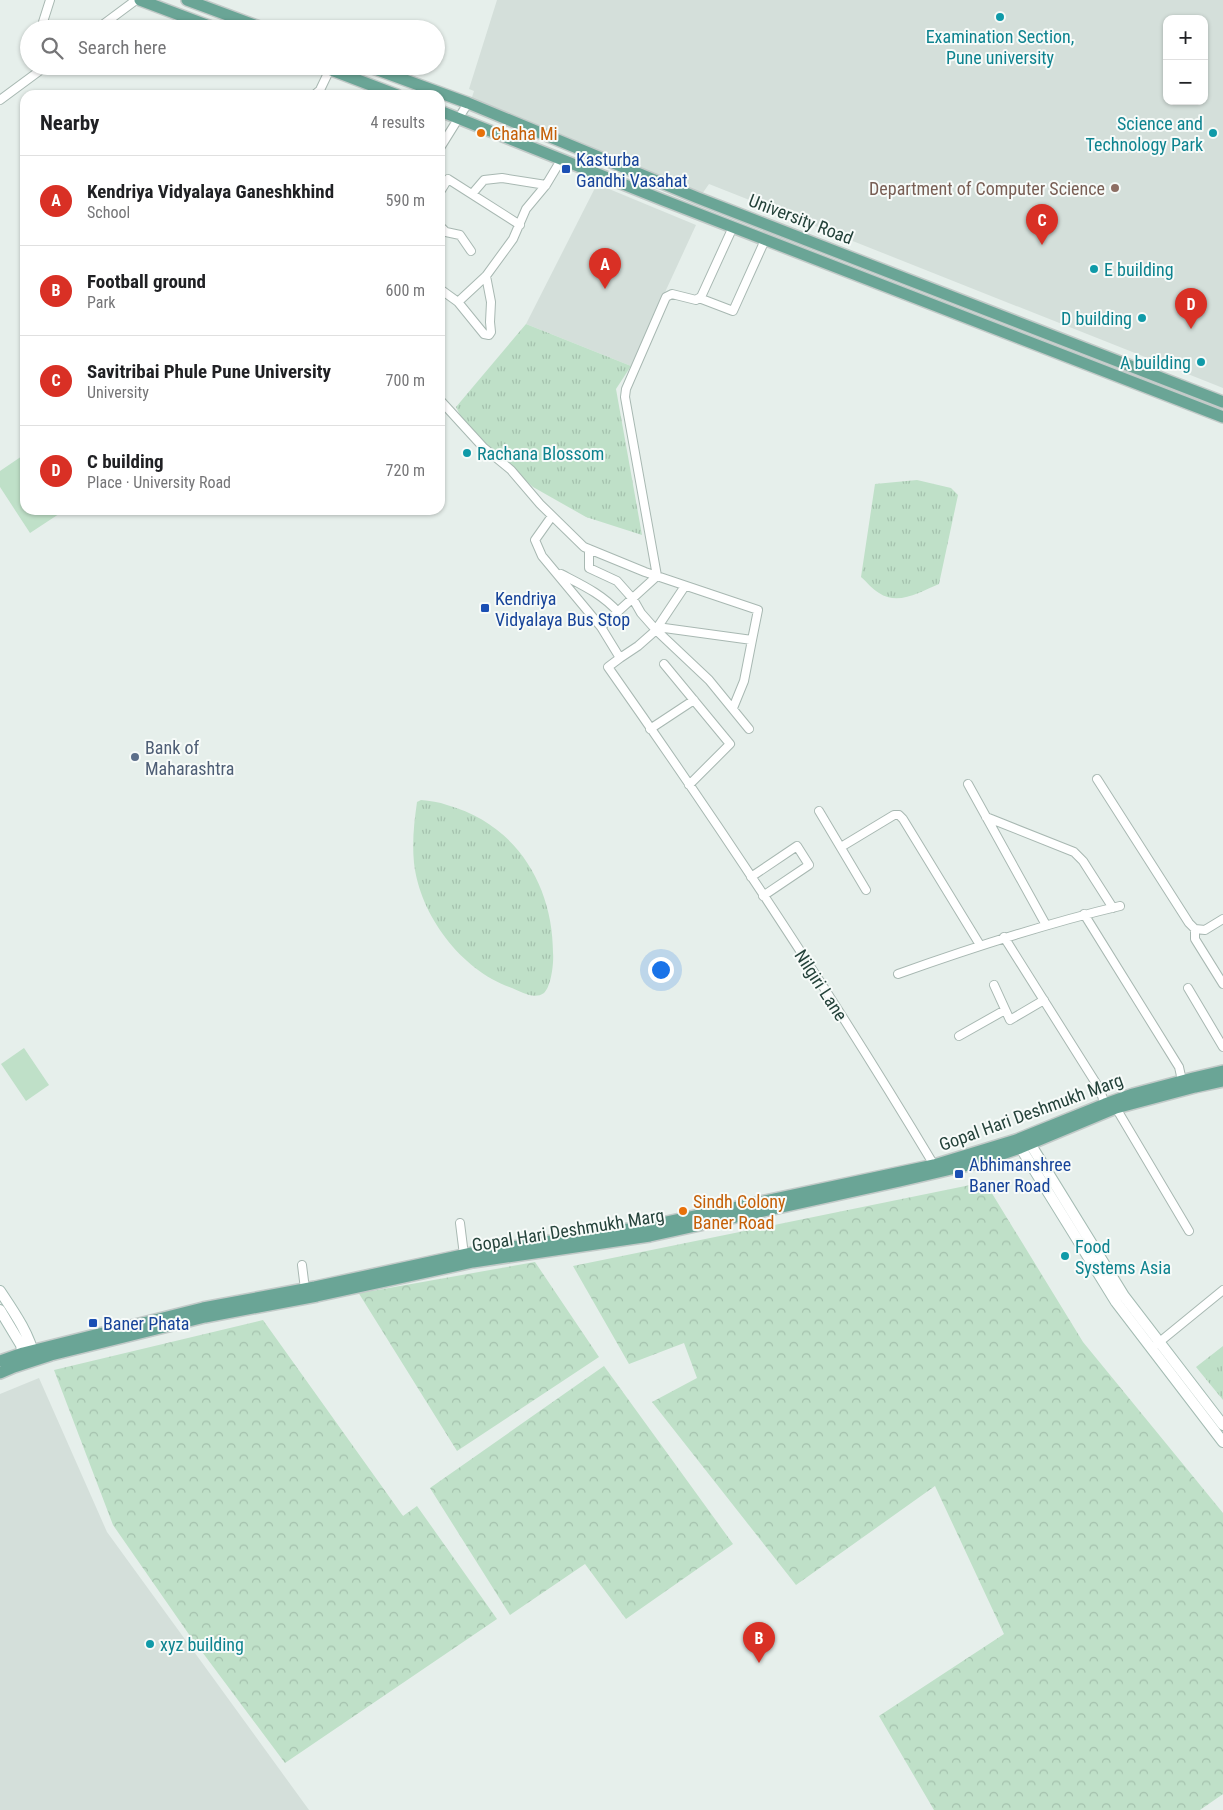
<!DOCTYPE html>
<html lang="en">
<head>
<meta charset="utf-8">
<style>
  body { margin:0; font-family:"Roboto Condensed",sans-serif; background:#f6f6f6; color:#202124 }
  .controls { position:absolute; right:15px; top:15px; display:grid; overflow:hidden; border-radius:10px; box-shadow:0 1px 4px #0004 }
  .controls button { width:45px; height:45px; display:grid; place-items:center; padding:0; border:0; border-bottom:1px solid #e0e0e0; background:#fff; color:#202124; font:25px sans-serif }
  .you { position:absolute; left:660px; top:969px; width:18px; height:18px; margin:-12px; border:4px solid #fff; border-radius:50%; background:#1a73e8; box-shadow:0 0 0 8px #1a73e833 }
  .badge { display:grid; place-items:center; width:32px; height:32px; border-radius:50%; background:#d93025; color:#fff; font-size:16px; font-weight:700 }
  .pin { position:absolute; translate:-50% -41px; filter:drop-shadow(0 1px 2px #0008) }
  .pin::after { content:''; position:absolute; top:26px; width:18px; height:15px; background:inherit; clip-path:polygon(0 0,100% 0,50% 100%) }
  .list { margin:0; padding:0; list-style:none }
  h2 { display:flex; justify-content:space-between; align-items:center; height:65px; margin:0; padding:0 20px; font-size:21px }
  h2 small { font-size:16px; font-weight:400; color:#757577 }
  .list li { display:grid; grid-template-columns:32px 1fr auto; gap:15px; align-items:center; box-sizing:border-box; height:90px; padding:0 20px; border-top:1px solid #e0e0e0 }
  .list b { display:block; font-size:19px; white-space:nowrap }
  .list p { margin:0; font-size:16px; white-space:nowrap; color:#757577 }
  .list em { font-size:16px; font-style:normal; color:#757577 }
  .icon { flex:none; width:28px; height:28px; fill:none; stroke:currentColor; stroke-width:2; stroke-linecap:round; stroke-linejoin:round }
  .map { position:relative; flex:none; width:1223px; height:1810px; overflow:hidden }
  .search { position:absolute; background:#fff; box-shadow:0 1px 4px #0004; left:20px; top:20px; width:425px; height:55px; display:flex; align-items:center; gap:12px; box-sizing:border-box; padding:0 18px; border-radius:28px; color:#757577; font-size:19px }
  .panel { position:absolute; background:#fff; box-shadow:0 1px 4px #0004; left:20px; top:90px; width:425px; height:425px; border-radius:15px }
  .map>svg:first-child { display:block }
  .built { fill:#d4dfda; fill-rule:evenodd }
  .grass { fill:url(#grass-tufts) }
  .forest { fill:url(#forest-crowns) }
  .pitch { fill:#bfe0c8 }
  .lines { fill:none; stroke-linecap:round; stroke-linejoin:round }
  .street-casing { stroke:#a8b8b2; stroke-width:10 }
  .secondary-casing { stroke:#a4bbb3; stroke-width:12 }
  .primary-casing { stroke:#c2cac8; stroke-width:14 }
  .street { stroke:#fff; stroke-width:8 }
  .secondary { stroke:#fff; stroke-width:10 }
  .primary { stroke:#6aa596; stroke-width:11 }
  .culture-dot { fill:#0f9aa8; stroke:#f7fbf9; stroke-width:2 }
  .food-dot { fill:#e8710a; stroke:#f7fbf9; stroke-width:2 }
  .transit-dot { fill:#1a4fb4; stroke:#f7fbf9; stroke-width:2 }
  .education-dot { fill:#8d6e63; stroke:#f7fbf9; stroke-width:2 }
  .service-dot { fill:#5c6f8a; stroke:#f7fbf9; stroke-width:2 }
  .labels { text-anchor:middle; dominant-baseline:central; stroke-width:4; stroke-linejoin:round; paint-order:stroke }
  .culture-label { font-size:18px; fill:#0d838f; stroke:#f7fbf9; text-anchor:start }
  .food-label { font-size:18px; fill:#c56008; stroke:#f7fbf9; text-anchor:start }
  .transit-label { font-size:18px; fill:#164399; stroke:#f7fbf9; text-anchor:start }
  .education-label { font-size:18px; fill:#785e54; stroke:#f7fbf9; text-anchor:end }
  .street-label { font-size:18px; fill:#24423a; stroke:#f7fbf9 }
  .service-label { font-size:18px; fill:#4e5e75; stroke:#f7fbf9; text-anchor:start }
</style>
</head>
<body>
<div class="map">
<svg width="1223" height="1810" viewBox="0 0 1223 1810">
  <defs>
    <pattern id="grass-tufts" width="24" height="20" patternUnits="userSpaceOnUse" patternTransform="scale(1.25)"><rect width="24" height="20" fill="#bfe0c8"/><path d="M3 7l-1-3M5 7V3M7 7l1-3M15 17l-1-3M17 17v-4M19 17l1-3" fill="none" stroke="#a4c1ad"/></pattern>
    <pattern id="forest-crowns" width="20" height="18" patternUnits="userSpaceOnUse" patternTransform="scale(1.25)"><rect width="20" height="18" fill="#bfe0c8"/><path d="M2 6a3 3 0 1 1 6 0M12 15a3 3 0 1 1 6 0" fill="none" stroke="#a4c1ad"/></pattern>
  </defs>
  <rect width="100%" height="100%" fill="#e6efeb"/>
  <!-- built -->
  <path class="built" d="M497,0H1223V388L709,184L702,194L471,100L474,91L469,89ZM1167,19H1204V101H1167Z
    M597,184L696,225L631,366L526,324Z
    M39,1378L107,1532L309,1810H0V1394Z"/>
  <!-- grass -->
  <path class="grass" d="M526,324L631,366L616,389L642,535L586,517L533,487L467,429L456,407Z
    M917,480L951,488L958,495L939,584C920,592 898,606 879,593C872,589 867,582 861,577L875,484Z
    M421,800C430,801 439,802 447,805C516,824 553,885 553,953C554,963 551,987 544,993C534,1000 522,992 512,988C462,971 420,916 414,863C412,842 414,823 417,802Z
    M1223,1346V1400L1196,1367Z"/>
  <!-- forest -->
  <path class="forest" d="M985,1182L1083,1342L1223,1513V1794L1200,1810H934L879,1716L1004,1634L935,1486L796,1585L652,1402L697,1378L684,1343L629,1364L573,1266Z
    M535,1262L599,1357L457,1451L358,1292L372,1291Z
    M263,1320L403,1516L417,1506L497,1619L285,1763L188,1633L113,1525L54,1370Z
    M604,1366L733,1544L626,1619L585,1564L510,1615L430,1488Z"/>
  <!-- pitch -->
  <path class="pitch" d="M25,454V510H65L30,533L0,487V471Z
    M24,1048L49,1085L26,1101L1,1064Z"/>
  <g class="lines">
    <defs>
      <path id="street" d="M43,22L50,0
        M97,29L136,0
        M314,95L320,90L330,69
        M0,100L46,66
        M440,148L468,103
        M440,192L448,179L520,225
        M472,194L484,180L502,178L546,185
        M440,226L446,232L460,235L471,251
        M440,289L458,302L486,276L513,239L526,209L546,185L561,160
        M699,298L733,311L765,240
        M458,302L484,334L489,335L491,332L490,322L491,302L486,276
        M440,400L483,447L511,470L540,504L584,547L645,572L758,610L752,640L657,627
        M552,516L535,540L542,556L601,627
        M589,549V568L617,581L633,599L641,613L656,630L709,680L749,729
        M561,574C582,585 602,594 618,612
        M685,586L655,631L638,646L620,658L601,627L657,576L625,397L626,389L666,297L672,294L696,300L701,297L733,227
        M620,658L608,667C722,829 832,995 934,1165
        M664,664L730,744L689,785
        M733,708L744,681L752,640
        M650,729L694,700
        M1097,779L1189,923L1195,929L1205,930L1223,919
        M968,784L1046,925
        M819,811L866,890
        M986,817L1074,852L1083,861L1113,908
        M841,847L894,815H899L903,819L980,945
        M751,877L797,846L809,865L763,896
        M1084,914L1179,1067L1183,1085
        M1195,929V939L1223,984
        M1004,937L1099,1088L1105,1104
        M898,974C971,948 1044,924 1120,906
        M994,985L1010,1020L1044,1000
        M1188,988L1223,1047
        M959,1036L1005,1010
        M1116,1108L1189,1231
        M460,1223L464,1255
        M302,1265L305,1289
        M1157,1344L1223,1290"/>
      <path id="secondary" d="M1026,1137L1124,1296L1223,1425
        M1017,1142L1116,1302L1223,1442
        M0,1291C14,1312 29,1333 35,1359
        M0,1310L21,1345L24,1360"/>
      <path id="primary" d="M140,0L217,29
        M187,0L265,29
        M321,66L397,95
        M367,66L468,103L698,198L1223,402
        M440,111L663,200L1223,417
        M0,1361L23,1353L203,1308L315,1287L472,1253L648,1226L934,1165L1016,1140L1105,1104L1133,1094L1193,1078L1223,1071
        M0,1373L14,1367L51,1355L205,1317L317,1296L473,1262L650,1236L900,1181L973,1164L1020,1148L1116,1108L1195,1087L1223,1081"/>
    </defs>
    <!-- street casing -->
    <use href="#street" class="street-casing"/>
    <!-- secondary casing -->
    <use href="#secondary" class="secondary-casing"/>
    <!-- primary casing -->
    <use href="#primary" class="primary-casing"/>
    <!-- street -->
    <use href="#street" class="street"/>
    <!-- secondary -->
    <use href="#secondary" class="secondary"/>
    <!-- primary -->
    <use href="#primary" class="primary"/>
  </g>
  <!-- markers -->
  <g class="culture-dot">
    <circle cx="1000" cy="17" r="5"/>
    <circle cx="1213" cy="133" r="5"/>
    <circle cx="1094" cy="269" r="5"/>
    <circle cx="1142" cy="318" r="5"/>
    <circle cx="1201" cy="362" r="5"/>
    <circle cx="467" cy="453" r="5"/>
    <circle cx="1065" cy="1256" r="5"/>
    <circle cx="150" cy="1644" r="5"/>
  </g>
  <g class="food-dot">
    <circle cx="481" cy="133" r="5"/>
    <circle cx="683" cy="1211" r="5"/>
  </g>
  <g class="transit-dot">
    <rect x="561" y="164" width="10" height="10" rx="2.5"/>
    <rect x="480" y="603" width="10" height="10" rx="2.5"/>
    <rect x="954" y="1169" width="10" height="10" rx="2.5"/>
    <rect x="88" y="1318" width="10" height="10" rx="2.5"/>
  </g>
  <circle class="education-dot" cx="1115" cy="188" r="5"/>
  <circle class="service-dot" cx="135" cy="757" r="5"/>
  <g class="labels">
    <!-- culture labels -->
    <g class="culture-label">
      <text x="1000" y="36" text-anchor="middle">Examination Section,<tspan x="1000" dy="21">Pune university</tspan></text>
      <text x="1203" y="123" text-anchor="end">Science and<tspan x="1203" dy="21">Technology Park</tspan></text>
      <text x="1104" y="269">E building</text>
      <text x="1132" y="318" text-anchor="end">D building</text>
      <text x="1191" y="362" text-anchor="end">A building</text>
      <text x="477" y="453">Rachana Blossom</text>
      <text x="1075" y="1246">Food<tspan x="1075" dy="21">Systems Asia</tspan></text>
      <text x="160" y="1644">xyz building</text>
    </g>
    <!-- food labels -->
    <g class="food-label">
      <text x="491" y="133">Chaha Mi</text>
      <text x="693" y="1201">Sindh Colony<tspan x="693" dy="21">Baner Road</tspan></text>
    </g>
    <!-- transit labels -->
    <g class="transit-label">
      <text x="576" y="159">Kasturba<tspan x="576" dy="21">Gandhi Vasahat</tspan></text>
      <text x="495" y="598">Kendriya<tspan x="495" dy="21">Vidyalaya Bus Stop</tspan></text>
      <text x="969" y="1164">Abhimanshree<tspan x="969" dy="21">Baner Road</tspan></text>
      <text x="103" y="1323">Baner Phata</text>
    </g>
    <!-- education labels -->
    <g class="education-label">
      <text x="1105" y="188">Department of Computer Science</text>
    </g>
    <!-- street labels -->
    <g class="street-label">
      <text transform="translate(801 219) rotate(21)">University Road</text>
      <text transform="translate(821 985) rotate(57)">Nilgiri Lane</text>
      <text transform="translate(1031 1112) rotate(-20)">Gopal Hari Deshmukh Marg</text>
      <text transform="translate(568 1230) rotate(-9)">Gopal Hari Deshmukh Marg</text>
    </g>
    <!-- service labels -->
    <g class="service-label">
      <text x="145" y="747">Bank of<tspan x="145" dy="21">Maharashtra</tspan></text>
    </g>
  </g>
</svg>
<div class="controls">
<button>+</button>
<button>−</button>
</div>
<div class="you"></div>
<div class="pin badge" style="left:605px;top:289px">A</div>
<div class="pin badge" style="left:759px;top:1663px">B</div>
<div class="pin badge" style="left:1042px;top:245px">C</div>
<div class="pin badge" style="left:1191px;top:329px">D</div>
<div class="search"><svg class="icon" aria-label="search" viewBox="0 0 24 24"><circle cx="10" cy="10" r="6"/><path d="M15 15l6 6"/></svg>Search here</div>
<section class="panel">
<h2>Nearby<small>4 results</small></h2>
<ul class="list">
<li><span class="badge">A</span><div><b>Kendriya Vidyalaya Ganeshkhind</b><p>School</p></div><em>590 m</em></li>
<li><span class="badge">B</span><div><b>Football ground</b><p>Park</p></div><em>600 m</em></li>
<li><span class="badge">C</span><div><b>Savitribai Phule Pune University</b><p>University</p></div><em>700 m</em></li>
<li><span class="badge">D</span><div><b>C building</b><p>Place · University Road</p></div><em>720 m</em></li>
</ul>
</section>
</div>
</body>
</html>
